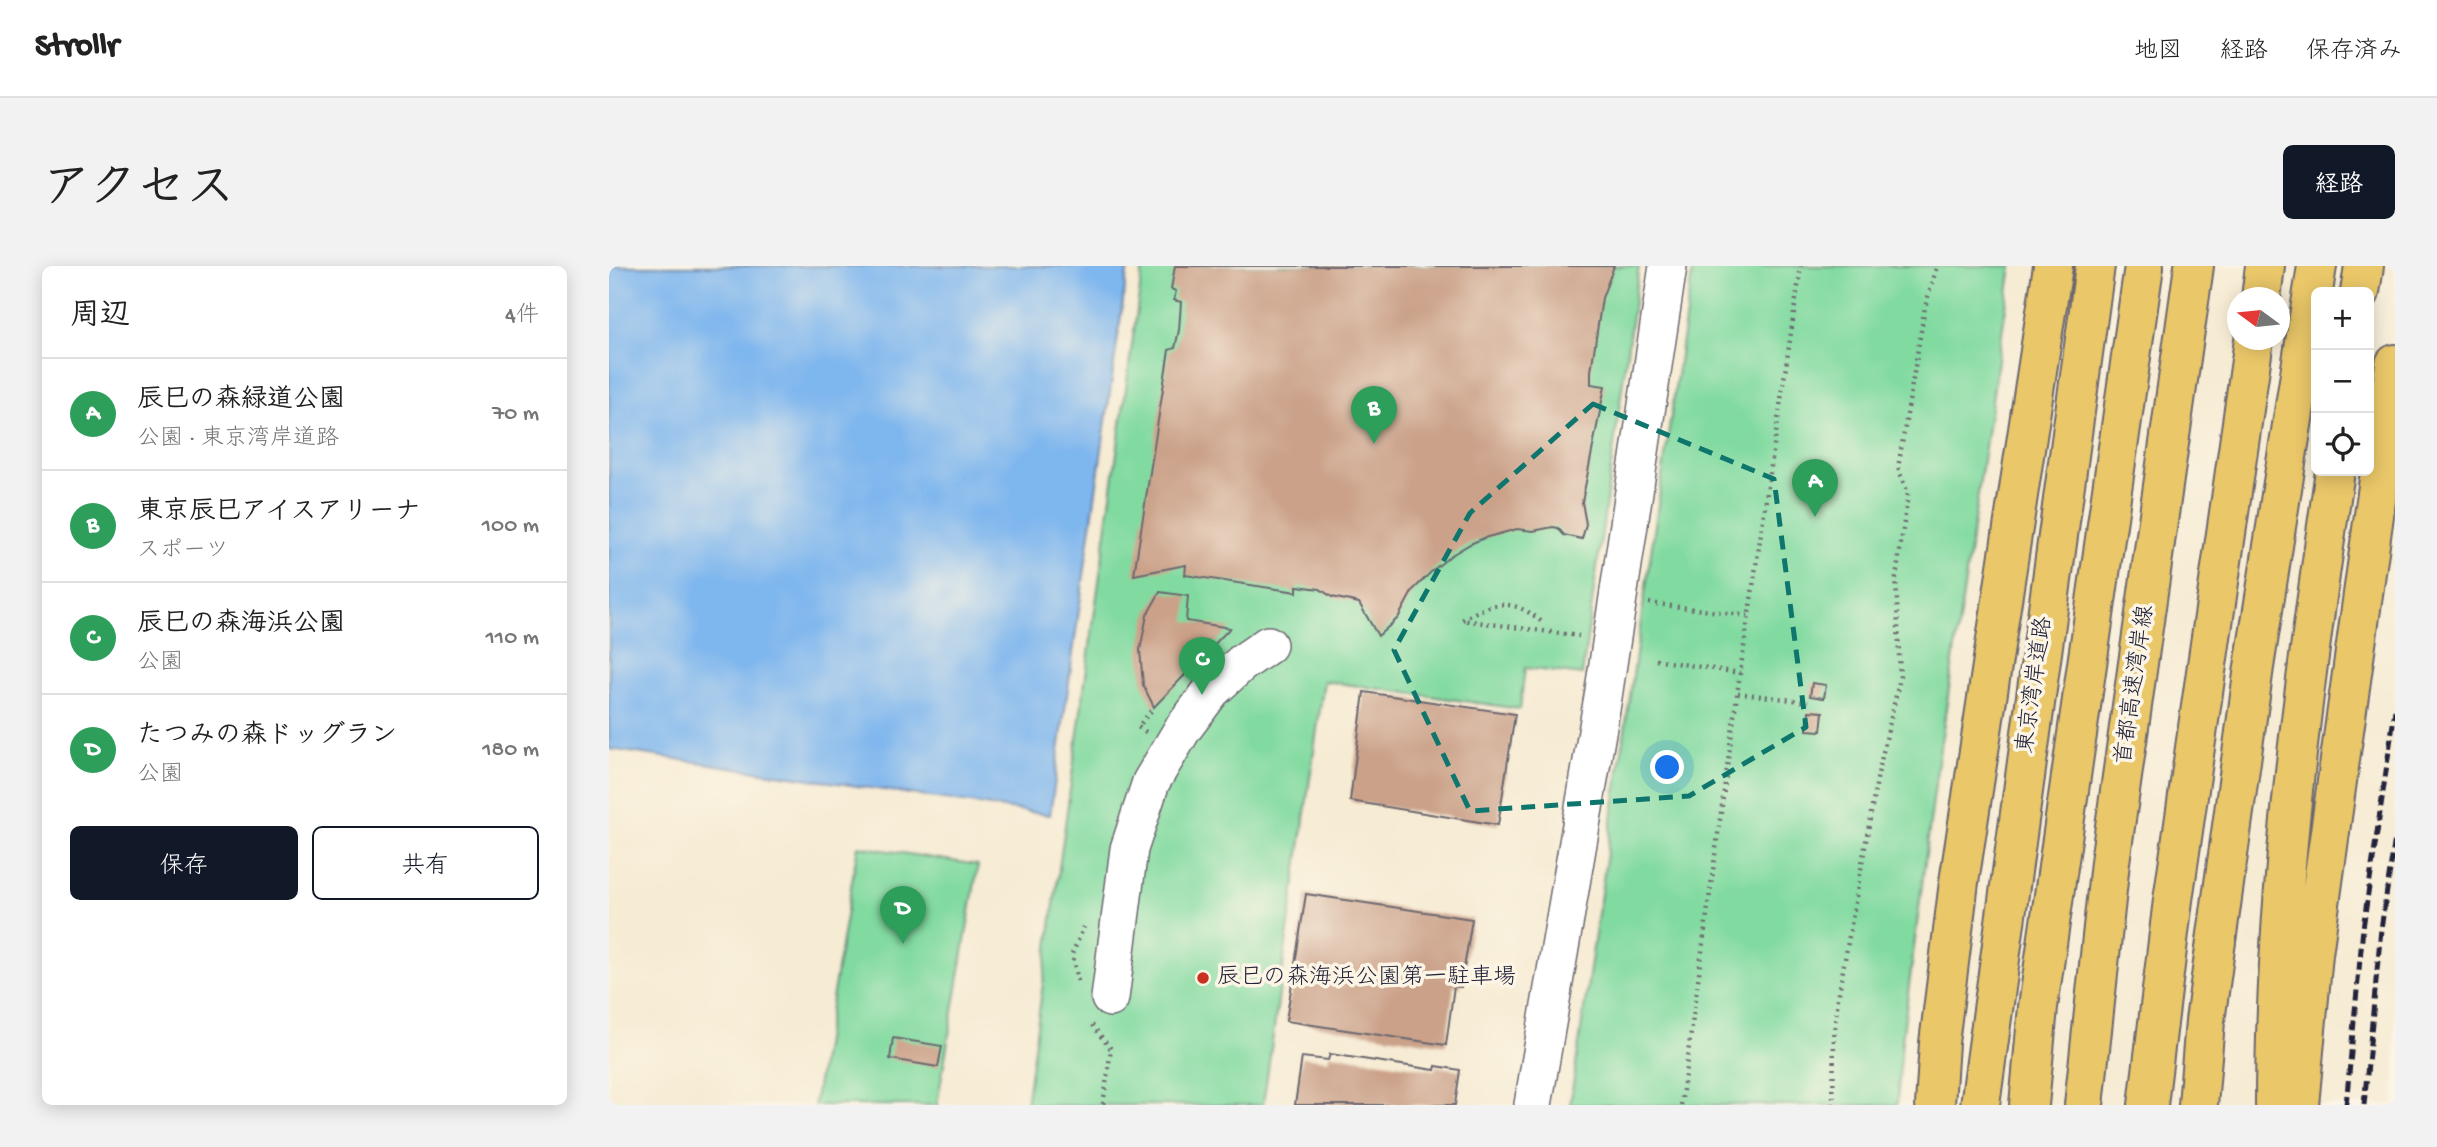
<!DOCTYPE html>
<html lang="ja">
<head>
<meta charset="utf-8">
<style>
  body { margin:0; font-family:"Gochi Hand","Klee One",sans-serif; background:#f2f2f2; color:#222 }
  .controls { position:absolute; right:21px; top:21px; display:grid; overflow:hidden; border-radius:10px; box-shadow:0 4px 18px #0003 }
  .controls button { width:63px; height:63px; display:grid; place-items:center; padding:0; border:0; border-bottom:2px solid #e0e0e0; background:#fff; color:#222; font:35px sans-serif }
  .compass { position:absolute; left:1618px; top:21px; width:63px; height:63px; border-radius:50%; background:#fff; box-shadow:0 4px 18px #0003; rotate:285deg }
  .you { position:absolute; left:1059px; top:502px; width:24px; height:24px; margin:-18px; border:5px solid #fff; border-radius:50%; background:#1a73e8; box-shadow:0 0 0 10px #1a73e833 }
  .badge { display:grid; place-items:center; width:46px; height:46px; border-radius:50%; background:#111827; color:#fff; font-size:23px; font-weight:700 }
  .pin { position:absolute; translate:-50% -58px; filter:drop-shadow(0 2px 4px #0008) }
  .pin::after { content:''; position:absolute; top:37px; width:24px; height:21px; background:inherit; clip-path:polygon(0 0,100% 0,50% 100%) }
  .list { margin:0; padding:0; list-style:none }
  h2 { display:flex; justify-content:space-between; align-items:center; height:91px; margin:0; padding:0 28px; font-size:30px }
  h2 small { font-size:23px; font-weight:400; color:#767676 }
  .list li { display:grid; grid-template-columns:46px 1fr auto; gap:21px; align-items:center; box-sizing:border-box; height:112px; padding:0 28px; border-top:2px solid #e0e0e0 }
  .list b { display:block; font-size:26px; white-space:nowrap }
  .list p { margin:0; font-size:23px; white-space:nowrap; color:#767676 }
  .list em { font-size:23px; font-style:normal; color:#767676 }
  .actions { display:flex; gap:14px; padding:21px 28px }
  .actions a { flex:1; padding:16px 0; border:2px solid #111827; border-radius:10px; text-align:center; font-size:24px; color:#111827 }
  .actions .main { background:#111827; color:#fff }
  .icon { flex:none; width:38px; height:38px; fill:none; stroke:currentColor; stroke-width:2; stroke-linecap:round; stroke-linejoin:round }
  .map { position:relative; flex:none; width:1786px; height:839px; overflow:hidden; border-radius:10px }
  header { display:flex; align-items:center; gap:42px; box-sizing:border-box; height:98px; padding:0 35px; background:#fff; border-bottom:2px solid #e0e0e0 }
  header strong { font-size:33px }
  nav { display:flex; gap:38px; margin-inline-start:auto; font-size:24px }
  .intro { display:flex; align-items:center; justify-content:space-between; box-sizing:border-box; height:168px; padding:0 42px }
  h1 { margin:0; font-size:49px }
  .button { padding:18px 32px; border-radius:10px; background:#111827; color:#fff; font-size:24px; font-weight:700 }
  main { display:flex; gap:42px; padding:0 42px }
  aside { flex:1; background:#fff; border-radius:10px; box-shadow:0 4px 18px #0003 }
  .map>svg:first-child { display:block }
  .green { fill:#81daa0; stroke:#527e6e; stroke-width:2 }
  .water { fill:#7eb6ee; stroke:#506c94; stroke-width:2 }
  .building { fill:#cba189 }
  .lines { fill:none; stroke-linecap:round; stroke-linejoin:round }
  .minor-casing { stroke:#6c6870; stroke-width:40 }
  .highway-casing { stroke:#6c6870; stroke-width:42 }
  .path { stroke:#6c6870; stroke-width:4.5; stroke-dasharray:2 5; stroke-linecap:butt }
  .minor { stroke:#fff; stroke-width:37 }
  .highway { stroke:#eac769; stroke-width:38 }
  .rail { stroke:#22223b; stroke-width:5; stroke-dasharray:10 5; stroke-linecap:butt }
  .marked { fill:none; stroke:#0f766e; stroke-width:5; stroke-dasharray:14 9; stroke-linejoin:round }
  .poi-dot { fill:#c8321e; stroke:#fcf5e5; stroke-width:2.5 }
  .labels { text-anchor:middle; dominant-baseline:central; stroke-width:7; stroke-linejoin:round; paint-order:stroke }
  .street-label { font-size:23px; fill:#22223b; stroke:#fcf5e5 }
  .poi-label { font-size:23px; fill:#22223b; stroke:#fcf5e5; text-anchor:start }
</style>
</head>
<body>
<header>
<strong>Strollr</strong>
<nav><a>地図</a><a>経路</a><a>保存済み</a></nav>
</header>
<div class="intro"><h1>アクセス</h1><a class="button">経路</a></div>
<main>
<aside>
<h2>周辺<small>4件</small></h2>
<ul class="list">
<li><span class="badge" style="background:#2e9e5b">A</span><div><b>辰巳の森緑道公園</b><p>公園 · 東京湾岸道路</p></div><em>70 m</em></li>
<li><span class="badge" style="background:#2e9e5b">B</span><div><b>東京辰巳アイスアリーナ</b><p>スポーツ</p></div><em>100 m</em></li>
<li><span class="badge" style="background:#2e9e5b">C</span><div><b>辰巳の森海浜公園</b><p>公園</p></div><em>110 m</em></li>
<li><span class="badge" style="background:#2e9e5b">D</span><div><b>たつみの森ドッグラン</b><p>公園</p></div><em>180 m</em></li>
</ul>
<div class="actions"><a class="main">保存</a><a>共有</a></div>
</aside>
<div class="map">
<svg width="1786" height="839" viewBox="0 0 1786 839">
  <rect width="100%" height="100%" fill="#fcf5e5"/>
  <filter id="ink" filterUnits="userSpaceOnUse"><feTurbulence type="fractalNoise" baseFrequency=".0143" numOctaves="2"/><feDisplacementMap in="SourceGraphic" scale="14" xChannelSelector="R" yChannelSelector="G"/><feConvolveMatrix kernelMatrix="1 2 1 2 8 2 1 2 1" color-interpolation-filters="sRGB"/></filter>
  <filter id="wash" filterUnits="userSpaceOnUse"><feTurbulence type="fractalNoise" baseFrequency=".00686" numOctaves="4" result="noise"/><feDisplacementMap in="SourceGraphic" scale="28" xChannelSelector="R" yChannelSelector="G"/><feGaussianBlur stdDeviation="1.57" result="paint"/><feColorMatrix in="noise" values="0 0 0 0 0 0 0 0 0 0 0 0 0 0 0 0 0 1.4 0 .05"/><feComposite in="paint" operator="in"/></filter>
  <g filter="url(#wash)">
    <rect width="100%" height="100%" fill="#f6ebd3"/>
    <!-- green -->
    <path class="green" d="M534,0H1030L973,409L916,402L911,443L715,415L654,839H417Z
      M1084,0H1403L1328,503L1293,774L1288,839H961Z
      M249,580L369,599L328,839H205Z"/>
    <!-- water -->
    <path class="water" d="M0,0H519L441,549L0,483Z"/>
    <g id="blocks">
      <!-- building -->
      <path class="building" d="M566,0H1005L993,32L982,105V118L996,120L973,236L977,258L973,273L955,269L949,262L944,261L924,265L908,263L875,272L861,278L841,290L822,306L804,324L789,352L769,370L750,337L723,331L711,323L688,320V326L576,309L577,299L525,309L560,84L566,82L570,64L572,36L565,34L567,25L562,23Z
        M551,326L579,330L577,355L621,362L545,441L534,419L531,384L538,349Z
        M1203,417L1217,419L1215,432L1201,430Z
        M755,426L906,448L889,559L741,535Z
        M1200,445L1214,446L1212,465L1198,464Z
        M697,628L863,653L852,721L845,720L837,779L677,755Z
        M284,772L333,780L329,801L281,793Z
        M721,788L826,804L827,800L851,804L846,839H686L693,791L719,794Z"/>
    </g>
  </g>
  <g filter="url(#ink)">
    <use href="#blocks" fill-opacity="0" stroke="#6c6870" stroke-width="2"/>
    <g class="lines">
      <defs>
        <path id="minor" d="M501,732L520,583L542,516L573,464L603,424L633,397L659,379
          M924,839L994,431L1059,0"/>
        <path id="highway" d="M1751,26L1755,0
          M1652,32L1656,0
          M1326,839L1330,777L1350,616L1444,0
          M1371,839L1486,0
          M1420,839L1429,741L1535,0
          M1475,839L1501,596L1585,0
          M1539,839L1564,634L1645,74
          M1589,839L1596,755L1645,401L1708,0
          M1666,839C1666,626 1695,415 1726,205
          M1690,839L1704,688L1786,98"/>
      </defs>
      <!-- minor casing -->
      <use href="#minor" class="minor-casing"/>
      <!-- highway casing -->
      <use href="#highway" class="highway-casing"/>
      <!-- path -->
      <path class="path" d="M1040,337L1140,350
        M932,355C902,331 883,336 853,354L970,370
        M1047,394L1131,407
        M1129,427L1199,436
        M537,466L529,461L545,441
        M469,715L463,688L475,661
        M483,759L502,783L494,839
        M1072,839L1131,407L1192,0
        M1224,839L1225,771L1229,732L1269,508L1291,412L1287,312L1299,228L1289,202L1316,41L1328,0"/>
      <!-- minor -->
      <use href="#minor" class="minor"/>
      <!-- highway -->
      <use href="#highway" class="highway"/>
      <!-- rail -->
      <path class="rail" d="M1737,839L1754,662L1786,444
        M1755,839L1772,663L1786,572"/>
    </g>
  </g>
  <!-- marked area -->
  <path class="marked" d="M984,138L1165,213L1197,461L1080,530L861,545L785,384L861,247Z"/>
  <!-- markers -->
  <circle class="poi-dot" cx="594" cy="712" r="7"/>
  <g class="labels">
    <!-- street labels -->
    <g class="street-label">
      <text transform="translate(1427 419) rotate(-82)">東京湾岸道路</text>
      <text transform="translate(1527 419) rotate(-82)">首都高速湾岸線</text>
    </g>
    <!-- poi labels -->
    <g class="poi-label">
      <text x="608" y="712">辰巳の森海浜公園第一駐車場</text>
    </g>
  </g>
</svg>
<div class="controls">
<button>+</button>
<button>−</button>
<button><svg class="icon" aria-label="locate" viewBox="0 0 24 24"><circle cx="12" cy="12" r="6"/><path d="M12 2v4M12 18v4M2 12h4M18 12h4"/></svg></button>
</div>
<svg class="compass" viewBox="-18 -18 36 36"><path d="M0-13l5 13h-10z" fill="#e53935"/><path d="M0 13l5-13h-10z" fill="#767676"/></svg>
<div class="you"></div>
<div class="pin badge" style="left:1206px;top:251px;background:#2e9e5b">A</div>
<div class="pin badge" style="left:765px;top:178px;background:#2e9e5b">B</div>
<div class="pin badge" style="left:593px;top:429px;background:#2e9e5b">C</div>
<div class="pin badge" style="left:294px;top:678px;background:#2e9e5b">D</div>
</div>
</main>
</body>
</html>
